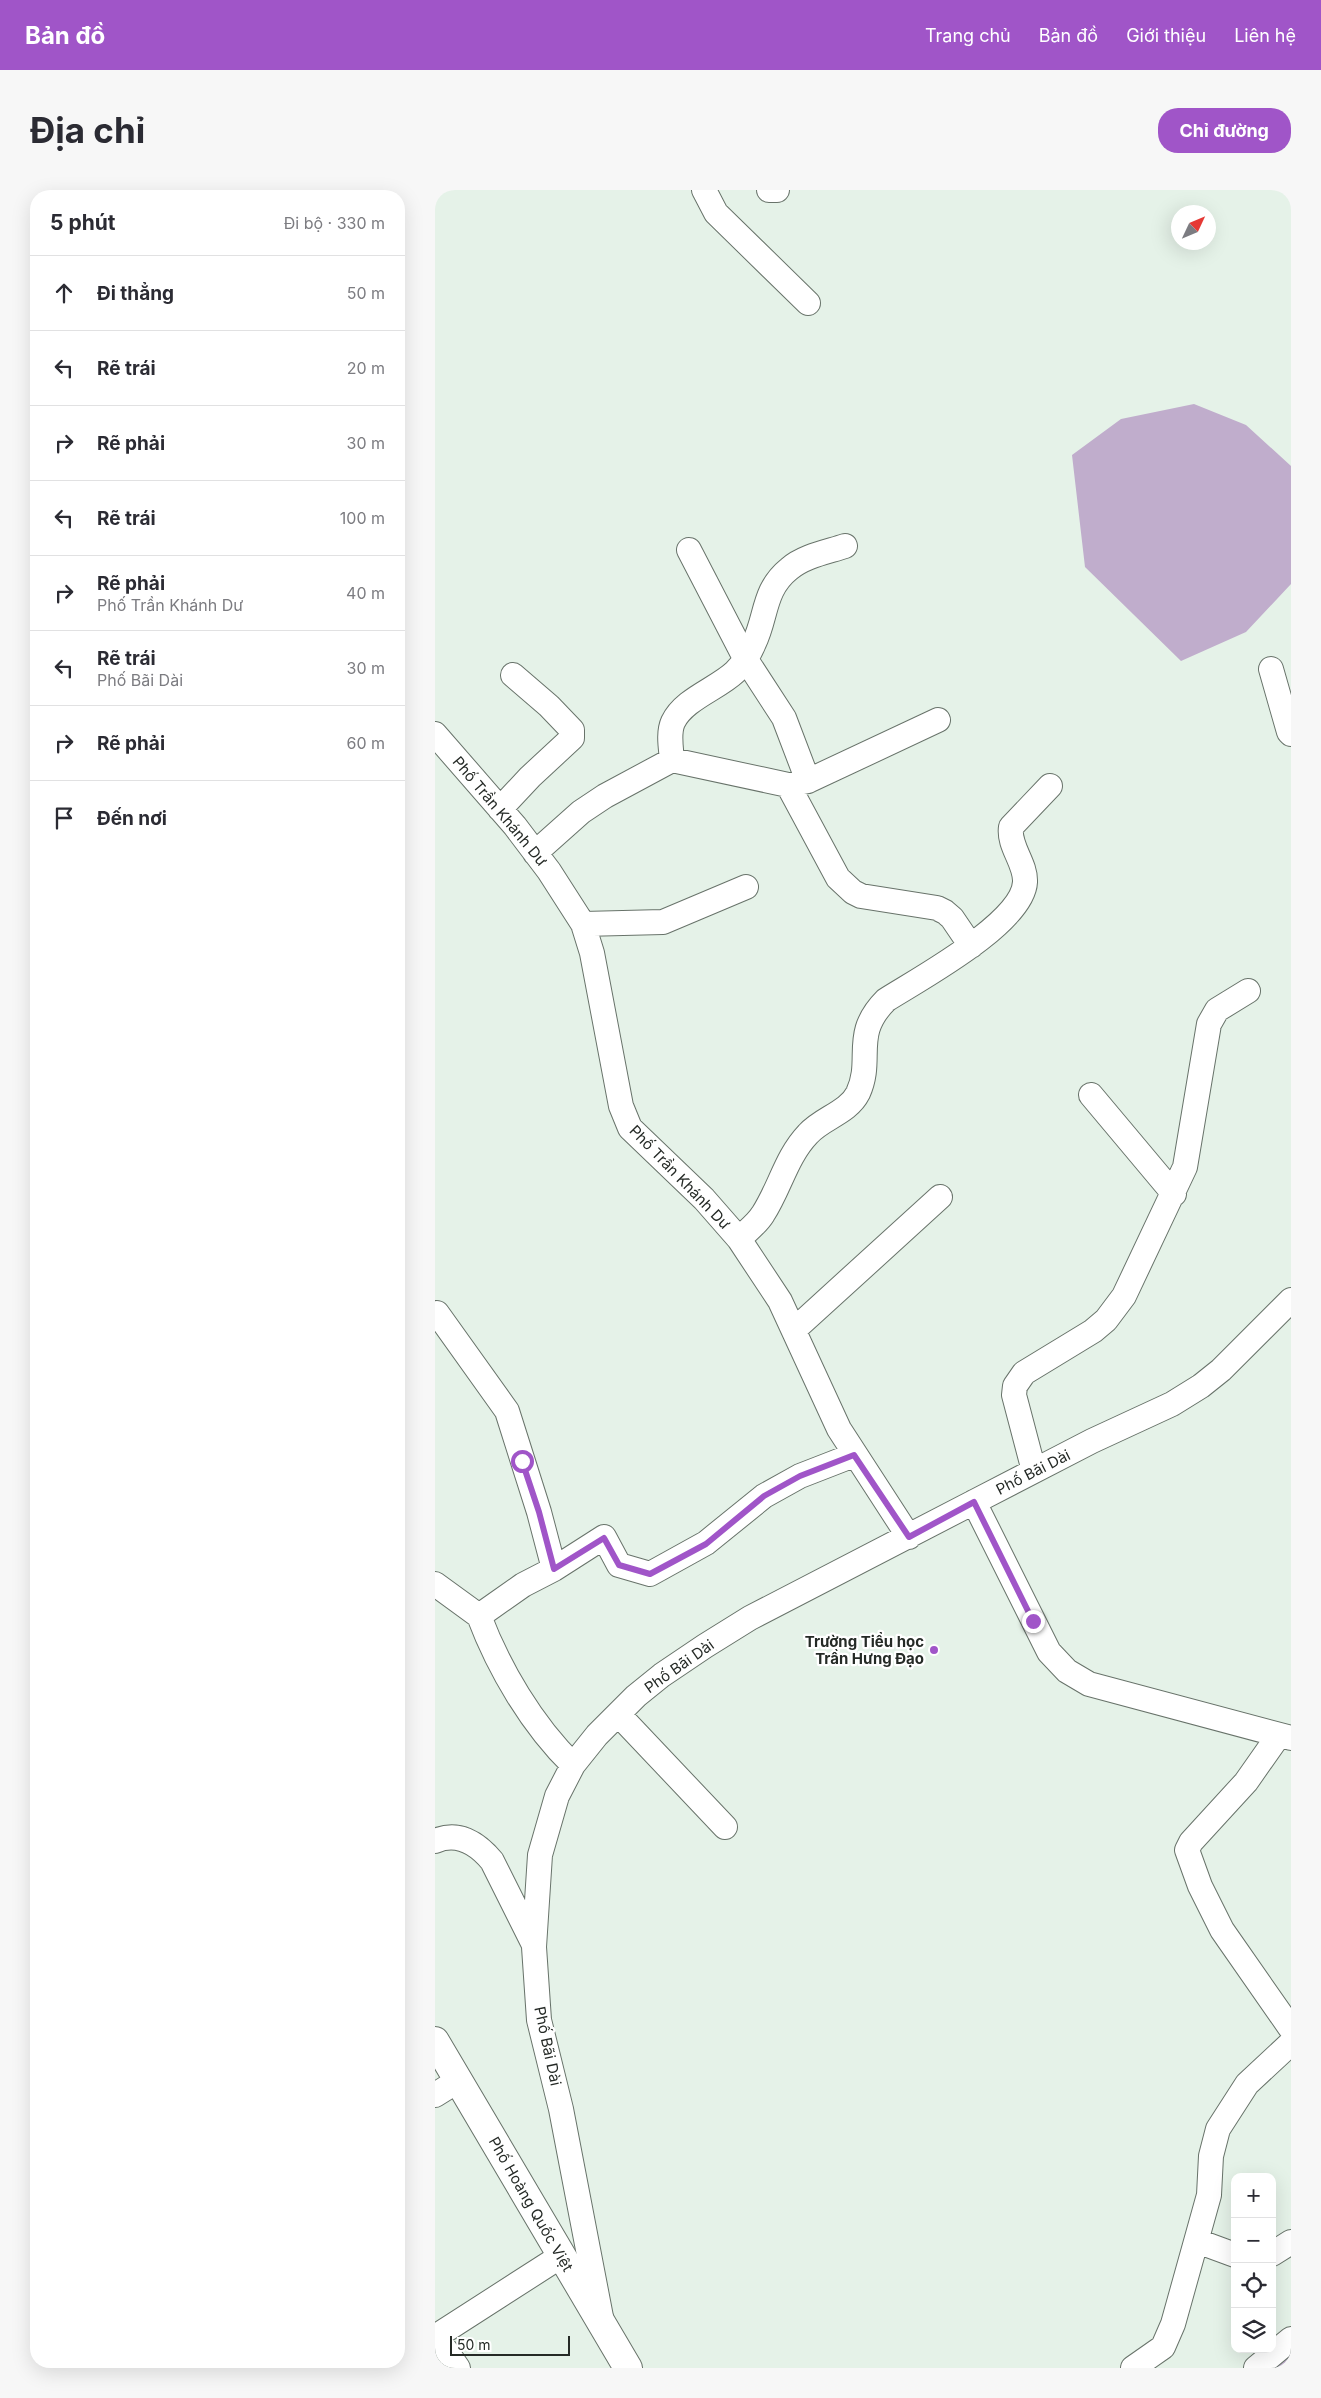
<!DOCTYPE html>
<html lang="vi">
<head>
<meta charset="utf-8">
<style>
  body { margin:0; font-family:Inter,sans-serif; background:#f7f7f7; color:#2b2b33 }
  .controls { position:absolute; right:15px; bottom:15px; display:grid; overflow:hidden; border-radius:10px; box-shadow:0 5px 20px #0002 }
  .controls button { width:45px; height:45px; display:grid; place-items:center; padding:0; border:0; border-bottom:1px solid #e1e1e2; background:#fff; color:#2b2b33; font:25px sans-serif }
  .compass { position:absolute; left:736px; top:15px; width:45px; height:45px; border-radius:50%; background:#fff; box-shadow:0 5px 20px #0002; rotate:46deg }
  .scale { position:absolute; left:15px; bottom:12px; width:120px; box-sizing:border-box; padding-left:5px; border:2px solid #252a26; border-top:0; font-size:14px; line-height:18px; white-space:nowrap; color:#252a26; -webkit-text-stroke:4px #fff; paint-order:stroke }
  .stop { position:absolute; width:15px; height:15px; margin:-11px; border:4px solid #a055c8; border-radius:50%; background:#fff }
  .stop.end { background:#a055c8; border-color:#fff; box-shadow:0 1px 5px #0008 }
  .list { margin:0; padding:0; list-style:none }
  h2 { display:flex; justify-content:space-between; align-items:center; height:65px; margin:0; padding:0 20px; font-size:21px }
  h2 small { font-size:16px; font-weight:400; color:#7c7c81 }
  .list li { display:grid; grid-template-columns:32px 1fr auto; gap:15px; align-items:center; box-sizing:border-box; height:75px; padding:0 20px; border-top:1px solid #e1e1e2 }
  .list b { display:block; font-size:19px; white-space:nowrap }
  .list p { margin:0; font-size:16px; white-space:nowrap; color:#7c7c81 }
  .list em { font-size:16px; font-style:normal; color:#7c7c81 }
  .icon { flex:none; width:28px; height:28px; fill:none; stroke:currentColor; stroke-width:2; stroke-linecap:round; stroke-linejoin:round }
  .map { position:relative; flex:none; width:856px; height:2178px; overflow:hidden; border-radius:20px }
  header { display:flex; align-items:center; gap:30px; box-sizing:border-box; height:70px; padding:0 25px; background:#a055c8; color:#fff }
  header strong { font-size:24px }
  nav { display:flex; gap:28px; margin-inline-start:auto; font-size:18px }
  .intro { display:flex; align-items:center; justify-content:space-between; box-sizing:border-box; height:120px; padding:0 30px }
  h1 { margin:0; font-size:35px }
  .button { padding:12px 22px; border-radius:20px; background:#a055c8; color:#fff; font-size:18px; font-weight:700 }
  main { display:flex; gap:30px; padding:0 30px }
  aside { flex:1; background:#fff; border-radius:20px; box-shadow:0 5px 20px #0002 }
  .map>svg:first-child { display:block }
  .water { fill:#c0adcc }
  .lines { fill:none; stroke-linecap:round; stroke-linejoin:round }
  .minor-casing { stroke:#68736a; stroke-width:26 }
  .major-casing { stroke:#68736a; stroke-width:30 }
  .minor { stroke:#fff; stroke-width:24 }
  .major { stroke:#fff; stroke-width:28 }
  .route { stroke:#a055c8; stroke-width:6 }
  .poi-dot { fill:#a055c8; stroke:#fff; stroke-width:2 }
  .labels { text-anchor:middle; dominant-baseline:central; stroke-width:4.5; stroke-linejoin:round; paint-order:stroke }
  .street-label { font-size:15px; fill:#252a26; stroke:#fff }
  .poi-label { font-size:15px; font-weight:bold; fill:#252a26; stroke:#fff; text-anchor:end }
</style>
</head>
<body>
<header>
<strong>Bản đồ</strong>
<nav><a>Trang chủ</a><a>Bản đồ</a><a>Giới thiệu</a><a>Liên hệ</a></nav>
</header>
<div class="intro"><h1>Địa chỉ</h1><a class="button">Chỉ đường</a></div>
<main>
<aside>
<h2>5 phút<small>Đi bộ · 330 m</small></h2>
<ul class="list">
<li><svg class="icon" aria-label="ahead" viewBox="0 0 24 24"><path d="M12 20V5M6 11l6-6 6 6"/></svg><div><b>Đi thẳng</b></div><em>50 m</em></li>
<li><svg class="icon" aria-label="left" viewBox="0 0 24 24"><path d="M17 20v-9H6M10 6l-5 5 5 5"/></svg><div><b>Rẽ trái</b></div><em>20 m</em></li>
<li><svg class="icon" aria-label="right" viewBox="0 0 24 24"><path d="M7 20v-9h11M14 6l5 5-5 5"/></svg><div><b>Rẽ phải</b></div><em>30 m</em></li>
<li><svg class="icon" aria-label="left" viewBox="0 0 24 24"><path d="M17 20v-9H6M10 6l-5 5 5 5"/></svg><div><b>Rẽ trái</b></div><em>100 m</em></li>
<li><svg class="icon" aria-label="right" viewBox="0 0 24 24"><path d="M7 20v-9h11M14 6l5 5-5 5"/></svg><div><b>Rẽ phải</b><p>Phố Trần Khánh Dư</p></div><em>40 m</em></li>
<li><svg class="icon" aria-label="left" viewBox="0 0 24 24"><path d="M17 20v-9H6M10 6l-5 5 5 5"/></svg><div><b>Rẽ trái</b><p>Phố Bãi Dài</p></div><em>30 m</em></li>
<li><svg class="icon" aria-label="right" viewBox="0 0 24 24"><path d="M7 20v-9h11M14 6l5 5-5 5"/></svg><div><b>Rẽ phải</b></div><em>60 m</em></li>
<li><svg class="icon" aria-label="arrive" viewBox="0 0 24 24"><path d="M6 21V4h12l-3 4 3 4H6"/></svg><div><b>Đến nơi</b></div></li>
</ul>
</aside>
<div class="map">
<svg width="856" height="2178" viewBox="0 0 856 2178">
  <rect width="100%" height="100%" fill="#e5f2e8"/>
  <!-- water -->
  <path class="water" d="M759,214L811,235L856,276V394L811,442L746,471L650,377L637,265L686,229Z
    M856,2163V2178H837Z"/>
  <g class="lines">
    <defs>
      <path id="minor" d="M269,0L281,23L373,113
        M334,0H342
        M254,360L310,468L349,528L373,591
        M836,479L854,542L856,544
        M0,544L80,636L114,681L148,734L157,763L186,916L195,938L269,1009L304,1049L345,1111L404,1239L474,1347
        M237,570C236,558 233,543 238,532C249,509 282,499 300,482C307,475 315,463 319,453C332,426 328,400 354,379C369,366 392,362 410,356
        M353,595L403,688L418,702L426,706L502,718L510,722L517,728L536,756
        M65,619L95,587L137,548V540L114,516L78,485
        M100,663L146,622L170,606L237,570L353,595L373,591L503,530
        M148,734L228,732L311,697
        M656,905L739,1004
        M304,1049C312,1041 322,1034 328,1024C345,998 351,967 373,944C387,928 413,923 423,903C439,868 416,845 451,810C484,789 588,733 590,692C591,673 573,656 576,637L615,596
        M2,1123L72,1221L104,1322L119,1379L88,1395L44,1426C64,1479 97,1535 138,1575
        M359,1140L505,1007
        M599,1281L579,1205L580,1196L589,1183L658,1141L671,1130L689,1106L750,977L774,834L782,820L813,801
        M539,1312L614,1462L632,1481L654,1494L856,1548
        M119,1379L169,1347L184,1375L215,1384L271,1353L329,1306L365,1286L419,1265
        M0,1394L44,1426
        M183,1524L290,1637
        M844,1545L811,1592L756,1652L752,1660L765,1696L787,1740L856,1839
        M0,1651C23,1641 42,1653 57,1671L99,1755
        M0,1905L24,1890
        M762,2051L800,2065
        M837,2064L856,2052
        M166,2127L126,1919L104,1830L99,1757L105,1665L122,1606L138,1575L162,1545L201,1506L227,1485L270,1456L315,1428L539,1312L657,1251L737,1214L766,1196L786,1180L856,1110
        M1,2146L23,2178
        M0,2147L126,2066
        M698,2178L728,2157L738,2134L774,2005L776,1966L783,1939L812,1894L856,1853
        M821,2178L856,2149"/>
      <path id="major" d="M0,1851L193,2178"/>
    </defs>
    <!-- minor casing -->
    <use href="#minor" class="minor-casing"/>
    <!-- major casing -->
    <use href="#major" class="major-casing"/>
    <!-- minor -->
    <use href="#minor" class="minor"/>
    <!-- major -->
    <use href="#major" class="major"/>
  </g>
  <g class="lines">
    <!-- route -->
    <path class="route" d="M87,1271L104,1322L119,1379L169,1348L184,1375L215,1384L271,1354L329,1306L365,1286L419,1265L474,1347L539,1312L598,1431"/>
  </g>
  <!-- markers -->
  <circle class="poi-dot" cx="499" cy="1460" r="5"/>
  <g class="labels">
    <!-- street labels -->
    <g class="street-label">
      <text transform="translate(65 621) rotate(50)">Phố Trần Khánh Dư</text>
      <text transform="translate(245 987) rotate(46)">Phố Trần Khánh Dư</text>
      <text transform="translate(598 1282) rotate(-27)">Phố Bãi Dài</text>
      <text transform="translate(244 1476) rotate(-35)">Phố Bãi Dài</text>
      <text transform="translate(113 1856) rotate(78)">Phố Bãi Dài</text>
      <text transform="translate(96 2014) rotate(60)">Phố Hoàng Quốc Việt</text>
    </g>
    <!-- poi labels -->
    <g class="poi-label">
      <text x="489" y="1451">Trường Tiểu học<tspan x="489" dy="17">Trần Hưng Đạo</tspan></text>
    </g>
  </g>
</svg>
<div class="controls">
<button>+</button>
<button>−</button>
<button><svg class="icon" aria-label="locate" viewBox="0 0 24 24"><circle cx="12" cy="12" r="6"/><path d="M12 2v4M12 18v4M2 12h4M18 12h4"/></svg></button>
<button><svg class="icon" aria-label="layers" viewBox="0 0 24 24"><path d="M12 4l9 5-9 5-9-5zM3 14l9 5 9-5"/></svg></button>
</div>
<svg class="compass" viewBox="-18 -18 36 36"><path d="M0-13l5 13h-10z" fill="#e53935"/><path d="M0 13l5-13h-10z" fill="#7c7c81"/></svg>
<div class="scale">50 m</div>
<div class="stop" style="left:87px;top:1271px"></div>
<div class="stop end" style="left:598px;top:1431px"></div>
</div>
</main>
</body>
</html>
